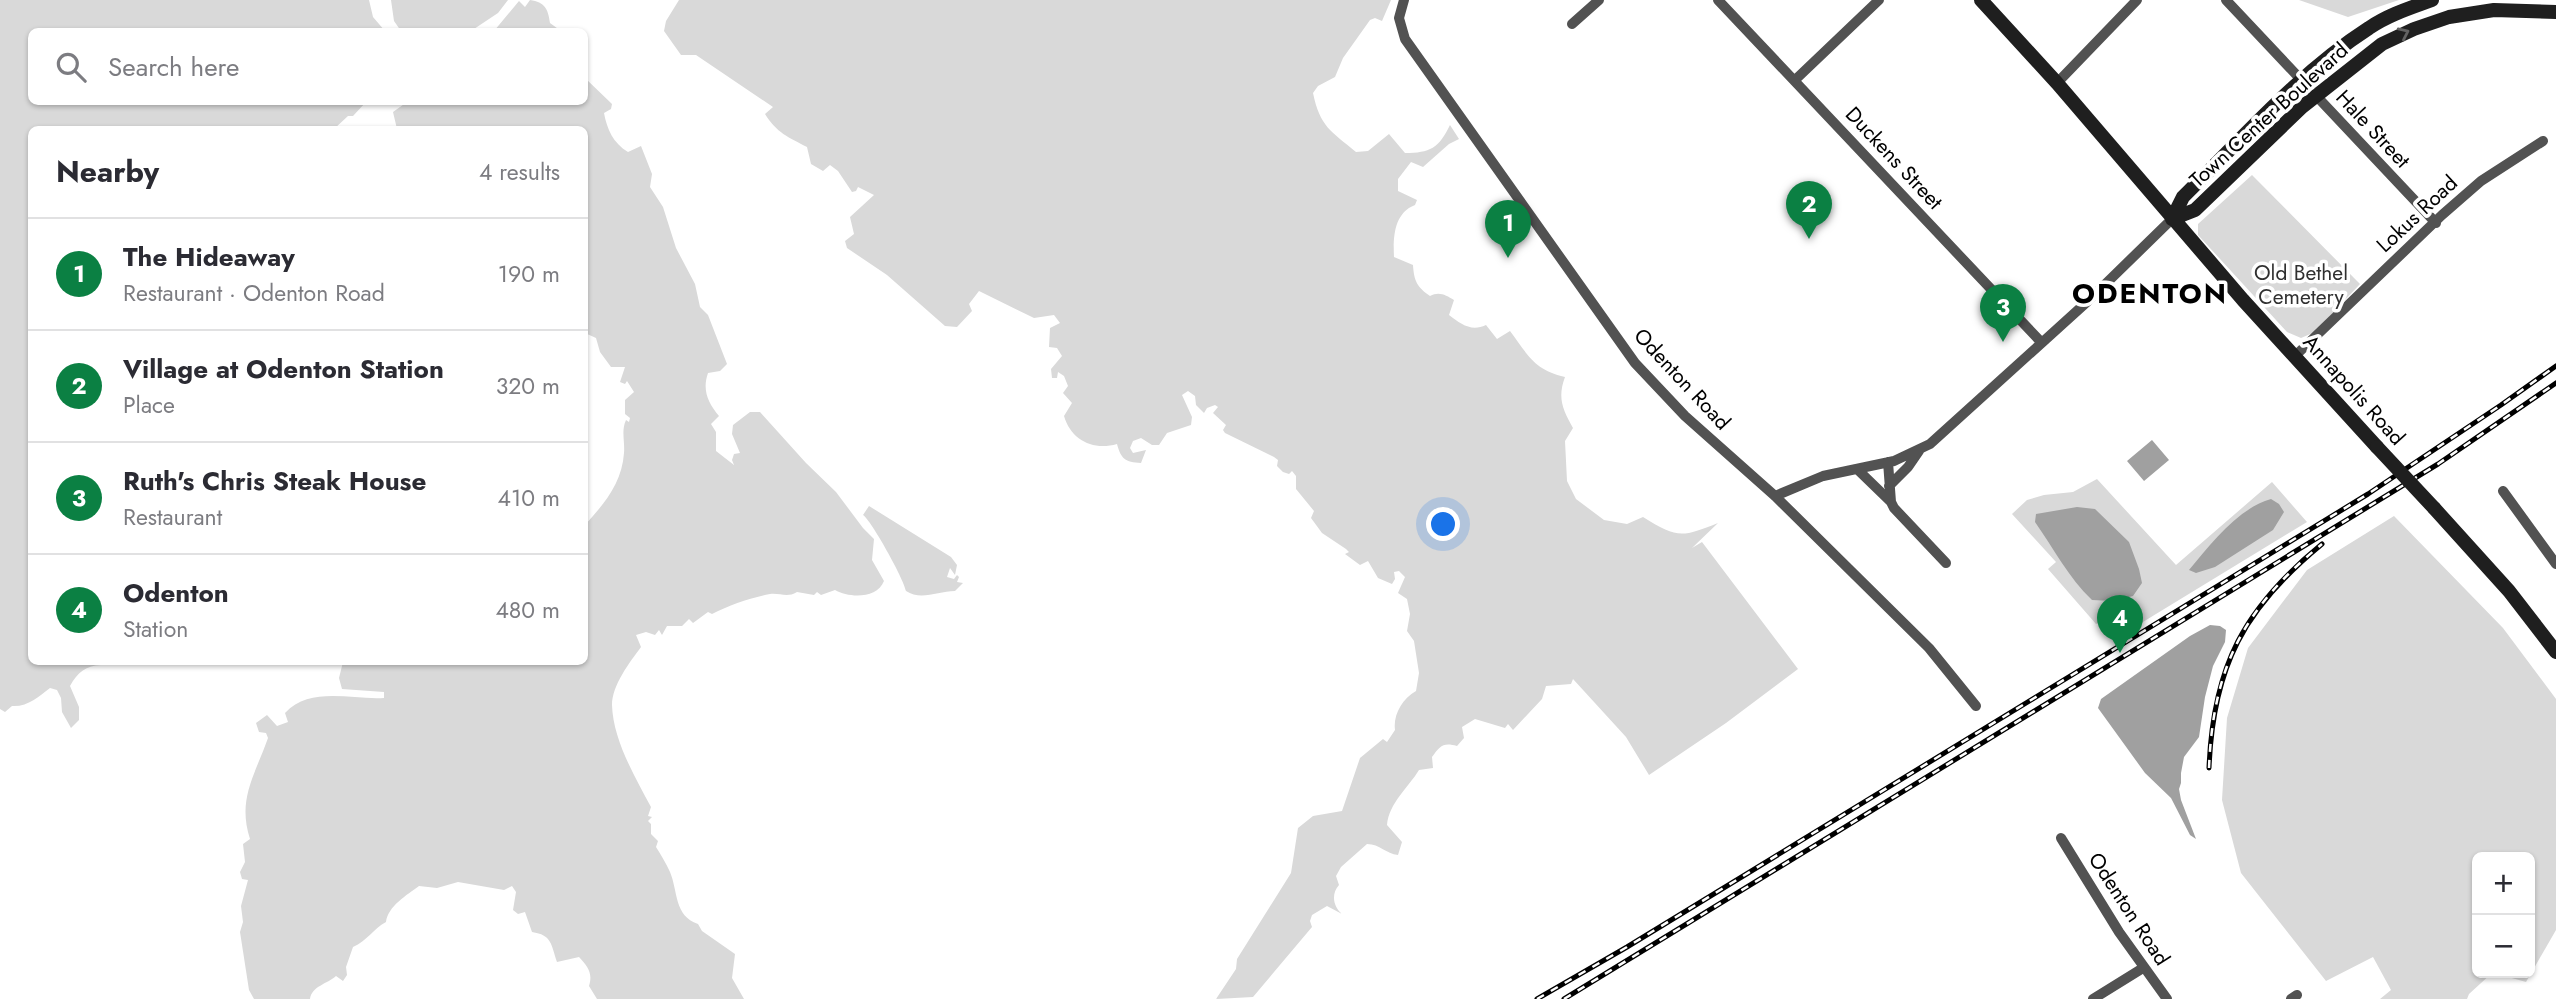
<!DOCTYPE html>
<html lang="en">
<head>
<meta charset="utf-8">
<style>
  body { margin:0; font-family:Jost,sans-serif; background:#f2f2f3; color:#2b2b33 }
  .controls { position:absolute; right:21px; bottom:21px; display:grid; overflow:hidden; border-radius:10px; box-shadow:0 2px 5px #0004 }
  .controls button { width:63px; height:63px; display:grid; place-items:center; padding:0; border:0; border-bottom:2px solid #e1e1e2; background:#fff; color:#2b2b33; font:35px sans-serif }
  .you { position:absolute; left:1444px; top:525px; width:24px; height:24px; margin:-18px; border:5px solid #fff; border-radius:50%; background:#1a73e8; box-shadow:0 0 0 10px #1a73e833 }
  .badge { display:grid; place-items:center; width:46px; height:46px; border-radius:50%; background:#0b8043; color:#fff; font-size:23px; font-weight:700 }
  .pin { position:absolute; translate:-50% -58px; filter:drop-shadow(0 2px 4px #0008) }
  .pin::after { content:''; position:absolute; top:37px; width:24px; height:21px; background:inherit; clip-path:polygon(0 0,100% 0,50% 100%) }
  .list { margin:0; padding:0; list-style:none }
  h2 { display:flex; justify-content:space-between; align-items:center; height:91px; margin:0; padding:0 28px; font-size:30px }
  h2 small { font-size:23px; font-weight:400; color:#7c7c81 }
  .list li { display:grid; grid-template-columns:46px 1fr auto; gap:21px; align-items:center; box-sizing:border-box; height:112px; padding:0 28px; border-top:2px solid #e1e1e2 }
  .list b { display:block; font-size:26px; white-space:nowrap }
  .list p { margin:0; font-size:23px; white-space:nowrap; color:#7c7c81 }
  .list em { font-size:23px; font-style:normal; color:#7c7c81 }
  .icon { flex:none; width:38px; height:38px; fill:none; stroke:currentColor; stroke-width:2; stroke-linecap:round; stroke-linejoin:round }
  .map { position:relative; flex:none; width:2556px; height:999px; overflow:hidden }
  .search { position:absolute; background:#fff; box-shadow:0 2px 5px #0004; left:28px; top:28px; width:560px; height:77px; display:flex; align-items:center; gap:18px; box-sizing:border-box; padding:0 24px; border-radius:10px; color:#7c7c81; font-size:26px }
  .panel { position:absolute; background:#fff; box-shadow:0 2px 5px #0004; left:28px; top:126px; width:560px; height:539px; border-radius:10px }
  .map>svg:first-child { display:block }
  .green { fill:#d9d9d9 }
  .water { fill:#a0a0a0 }
  .lines { fill:none; stroke-linecap:round; stroke-linejoin:round }
  .street { stroke:#525252; stroke-width:10 }
  .secondary { stroke:#1f1f1f; stroke-width:14 }
  .rail-casing { stroke:#000; stroke-width:5 }
  .rail { stroke:#fff; stroke-width:2.5; stroke-dasharray:8; stroke-linecap:butt }
  .secondary-bridge { stroke:#1f1f1f; stroke-width:14 }
  .oneway { stroke:#626262 }
  .labels { text-anchor:middle; dominant-baseline:central; stroke-width:7; stroke-linejoin:round; paint-order:stroke }
  .street-label { font-size:21px; fill:#000; stroke:#fff }
  .park-label { font-size:21px; fill:#303030; stroke:#fff }
  .district-label { font-size:28px; font-weight:bold; letter-spacing:2px; fill:#000; stroke:#fff }
</style>
</head>
<body>
<div class="map">
<svg width="2556" height="999" viewBox="0 0 2556 999">
  <rect width="100%" height="100%" fill="#fff"/>
  <!-- green -->
  <path class="green" d="M0,0H369L373,17L385,31L32,32V102H366L353,116H348L334,129L32,130V662H103L101,665C85,666 78,672 70,686L79,707V720L71,728L62,712L61,698L57,690L50,688C38,697 28,707 12,706L5,712L0,709Z
    M391,0H508L498,13L471,31H401L394,21Z
    M530,0C545,2 548,9 550,23L561,31H494L519,1L525,7Z
    M679,0H1391L1382,21L1375,18L1370,20L1343,58L1335,77L1318,86L1313,93C1320,127 1331,131 1356,152L1368,151L1389,134L1405,153C1430,153 1439,148 1450,125L1459,139L1449,144L1423,167L1411,162L1398,179V191L1417,200L1415,205C1394,213 1393,237 1394,257L1413,265C1414,281 1417,287 1430,296C1439,291 1446,295 1454,300L1449,315C1461,324 1471,332 1486,325L1497,339L1510,331C1528,355 1534,370 1565,377C1557,398 1563,410 1573,428L1565,441L1567,481L1576,499L1604,520L1627,524L1643,517C1677,538 1681,538 1718,523L1692,548L1702,542L1798,669L1726,723L1649,775L1626,737L1573,679L1571,684L1546,686L1542,699L1513,730L1508,724L1505,728L1475,719L1462,727L1464,738L1457,746C1443,742 1440,746 1432,757L1433,768L1419,770C1408,788 1389,803 1387,825L1402,842L1398,855C1386,854 1380,844 1367,844L1341,867L1336,876L1339,885C1331,894 1333,906 1342,914L1327,906L1312,915L1310,921L1312,927L1253,997L1216,999L1236,969L1237,959L1291,873L1298,828L1313,816L1342,811L1360,758L1383,739L1387,742L1395,730C1393,715 1402,699 1416,691L1419,673L1414,641L1407,631L1410,614L1407,599L1398,593L1405,577L1399,571L1394,572L1395,579L1392,584L1378,578L1368,561L1360,565L1345,554L1349,552L1346,549L1322,533L1311,518L1314,511L1296,489V476L1292,471L1289,474L1283,472L1277,466L1278,460L1274,457L1225,433L1223,430L1226,425L1213,413L1218,407L1215,405L1207,408L1204,413L1196,405L1195,396L1188,391L1182,395L1192,417L1191,425L1167,433L1159,445H1152L1141,438L1133,441L1130,448L1133,453L1146,450L1141,463C1125,462 1121,459 1117,444C1093,451 1071,440 1064,416L1072,403L1063,393L1068,386L1064,376L1058,372L1057,378H1052L1051,369L1062,356L1057,348L1049,347L1050,328L1060,323L1054,315L1034,318L979,291L969,304L972,311L957,327L945,326L887,275L847,248L845,241L854,234L850,217L874,195L858,187L856,191L852,192L838,171L830,165L823,171L811,164L807,147C788,137 777,133 765,114L773,107L696,55H681L664,31L666,21Z
    M2299,0H2399L2348,17Z
    M585,78L612,104L611,109L604,113C607,129 613,143 628,152L641,146L652,174L650,187L663,207L676,248L695,284L700,307L708,315L727,364L720,371L708,373C702,390 708,403 719,416L711,424L716,432V451L734,465L732,460L734,454L740,453L732,434L733,425L750,412H760L806,463L836,492L863,528L874,539L872,560L884,581C877,599 849,598 835,590L821,595L817,592L814,595L797,592C787,598 781,593 770,594C750,598 730,605 712,614L708,612L693,623L689,619L682,626H667L662,635L659,630L655,635L646,632L636,635L641,647C630,662 612,685 612,705C613,740 635,777 651,807L648,816L652,817L648,821L651,824V834L658,841L656,847C661,855 666,863 670,872C678,891 674,916 698,924L702,931L735,954L732,978L744,999H597L589,986C593,973 588,967 579,957L557,962C551,944 552,935 532,932L525,912L518,914L513,910L516,892L512,886L504,890L458,882L437,888L419,886C407,895 388,906 386,922C373,929 367,941 353,947L346,967L347,975L343,981L336,976C327,984 312,986 310,999H254L249,990L240,932L243,922L241,906L248,880L242,879L240,872L245,862L243,844L250,839C237,799 255,775 268,738L266,733L259,732L256,723L267,715L277,726L288,722L285,713C310,686 351,700 384,698V692L342,689L339,678L343,662H584L585,525C604,504 622,483 624,453C625,441 621,431 626,420L629,422L630,418L625,414V400L634,392L627,381L625,384L620,382L625,367H611L600,352L596,338L585,333L584,130L397,129L393,112L407,102H584Z
    M2252,175L2360,284L2315,332L2301,338L2287,332L2198,235V224Z
    M2097,479L2176,565L2272,482L2307,522L2115,639L2104,621L2096,624L2048,569L2056,562L2012,514L2027,500L2044,495L2073,492Z
    M869,506L951,557L957,565L955,575L950,568L947,577L954,579L957,575L959,577L957,582L963,583L955,591C938,591 921,601 906,591C904,579 871,520 863,515Z
    M2394,516L2503,628L2556,699V930L2526,982L2494,973H2530V857H2477V973H2492L2469,994L2467,999H2380L2391,990L2373,957L2326,981L2241,873L2222,800L2227,718L2248,648L2307,570Z"/>
  <!-- water -->
  <path class="water" d="M2152,440L2169,460L2144,481L2127,461Z
    M2271,499L2279,504L2284,512L2273,530L2215,567L2196,573L2189,570C2212,543 2237,509 2271,499Z
    M2077,507L2095,509L2129,542L2139,569L2142,583L2133,596L2113,601L2092,600C2068,577 2054,549 2035,522L2036,514Z
    M2210,625L2220,626L2226,630L2225,642L2213,666L2205,697L2199,737L2184,757L2181,773V783L2179,789L2181,800L2196,839L2190,835L2171,798L2145,773L2098,708L2101,699L2190,636Z"/>
  <g class="lines">
    <!-- street -->
    <path class="street" d="M1404,0L1399,18L1405,39L1635,363L1685,416L1775,496L1929,648L1976,706
      M1718,0L2041,342
      M2226,0L2436,223
      M1572,24L1599,0
      M1795,80L1879,0
      M2057,83L2137,0
      M2295,356L2442,215L2481,181L2543,141
      M1888,462L1891,502L1894,508L1946,563
      M1857,469L1891,502
      M1889,486L1908,467L1919,451
      M2503,491L2556,564
      M1775,496L1823,476L1894,461L1930,444L2088,301L2172,219
      M2061,838L2119,932L2167,999
      M2093,999L2143,968
      M2291,999L2297,995"/>
    <!-- secondary -->
    <path class="secondary" d="M1981,0L2057,83L2243,300L2377,447
      M2172,219L2195,210L2302,107L2382,44L2414,29L2449,17L2494,10L2556,12
      M2172,219L2183,197C2242,139 2299,73 2369,28C2388,15 2410,8 2432,0
      M2434,508L2509,591L2556,652"/>
    <defs>
      <path id="rail" d="M2209,768C2213,666 2244,608 2322,544
        M1537,999L1627,947L2368,494L2501,405L2556,366
        M1564,999L2438,464L2556,383"/>
    </defs>
    <!-- rail casing -->
    <use href="#rail" class="rail-casing"/>
    <!-- rail -->
    <use href="#rail" class="rail"/>
    <!-- secondary-bridge -->
    <path class="secondary-bridge" d="M2377,447L2434,508"/>
  </g>
  <!-- one-way arrows -->
  <defs><path id="oneway-chevron" d="M-2-3.5L2.5 0L-2 3.5" fill="none" stroke-width="1.6" stroke-linecap="round" stroke-linejoin="round" transform="scale(1.75)"/></defs>
  <use class="oneway" href="#oneway-chevron" transform="translate(2404 33) rotate(-25)"/>
  <g class="labels">
    <!-- street labels -->
    <g class="street-label">
      <text transform="translate(2269 115) rotate(-42)">Town Center Boulevard</text>
      <text transform="translate(2373 129) rotate(47)">Hale Street</text>
      <text transform="translate(1894 158) rotate(47)">Duckens Street</text>
      <text transform="translate(2417 214) rotate(-43)">Lokus Road</text>
      <text transform="translate(1682 379) rotate(47)">Odenton Road</text>
      <text transform="translate(2354 390) rotate(48)">Annapolis Road</text>
      <text transform="translate(2129 909) rotate(57)">Odenton Road</text>
    </g>
    <!-- park labels -->
    <g class="park-label">
      <text x="2301" y="273">Old Bethel<tspan x="2301" dy="24">Cemetery</tspan></text>
    </g>
    <!-- district labels -->
    <g class="district-label">
      <text x="2150" y="293">ODENTON</text>
    </g>
  </g>
</svg>
<div class="controls">
<button>+</button>
<button>−</button>
</div>
<div class="you"></div>
<div class="pin badge" style="left:1508px;top:258px">1</div>
<div class="pin badge" style="left:1809px;top:239px">2</div>
<div class="pin badge" style="left:2003px;top:342px">3</div>
<div class="pin badge" style="left:2120px;top:653px">4</div>
<div class="search"><svg class="icon" aria-label="search" viewBox="0 0 24 24"><circle cx="10" cy="10" r="6"/><path d="M15 15l6 6"/></svg>Search here</div>
<section class="panel">
<h2>Nearby<small>4 results</small></h2>
<ul class="list">
<li><span class="badge">1</span><div><b>The Hideaway</b><p>Restaurant · Odenton Road</p></div><em>190 m</em></li>
<li><span class="badge">2</span><div><b>Village at Odenton Station</b><p>Place</p></div><em>320 m</em></li>
<li><span class="badge">3</span><div><b>Ruth's Chris Steak House</b><p>Restaurant</p></div><em>410 m</em></li>
<li><span class="badge">4</span><div><b>Odenton</b><p>Station</p></div><em>480 m</em></li>
</ul>
</section>
</div>
</body>
</html>
